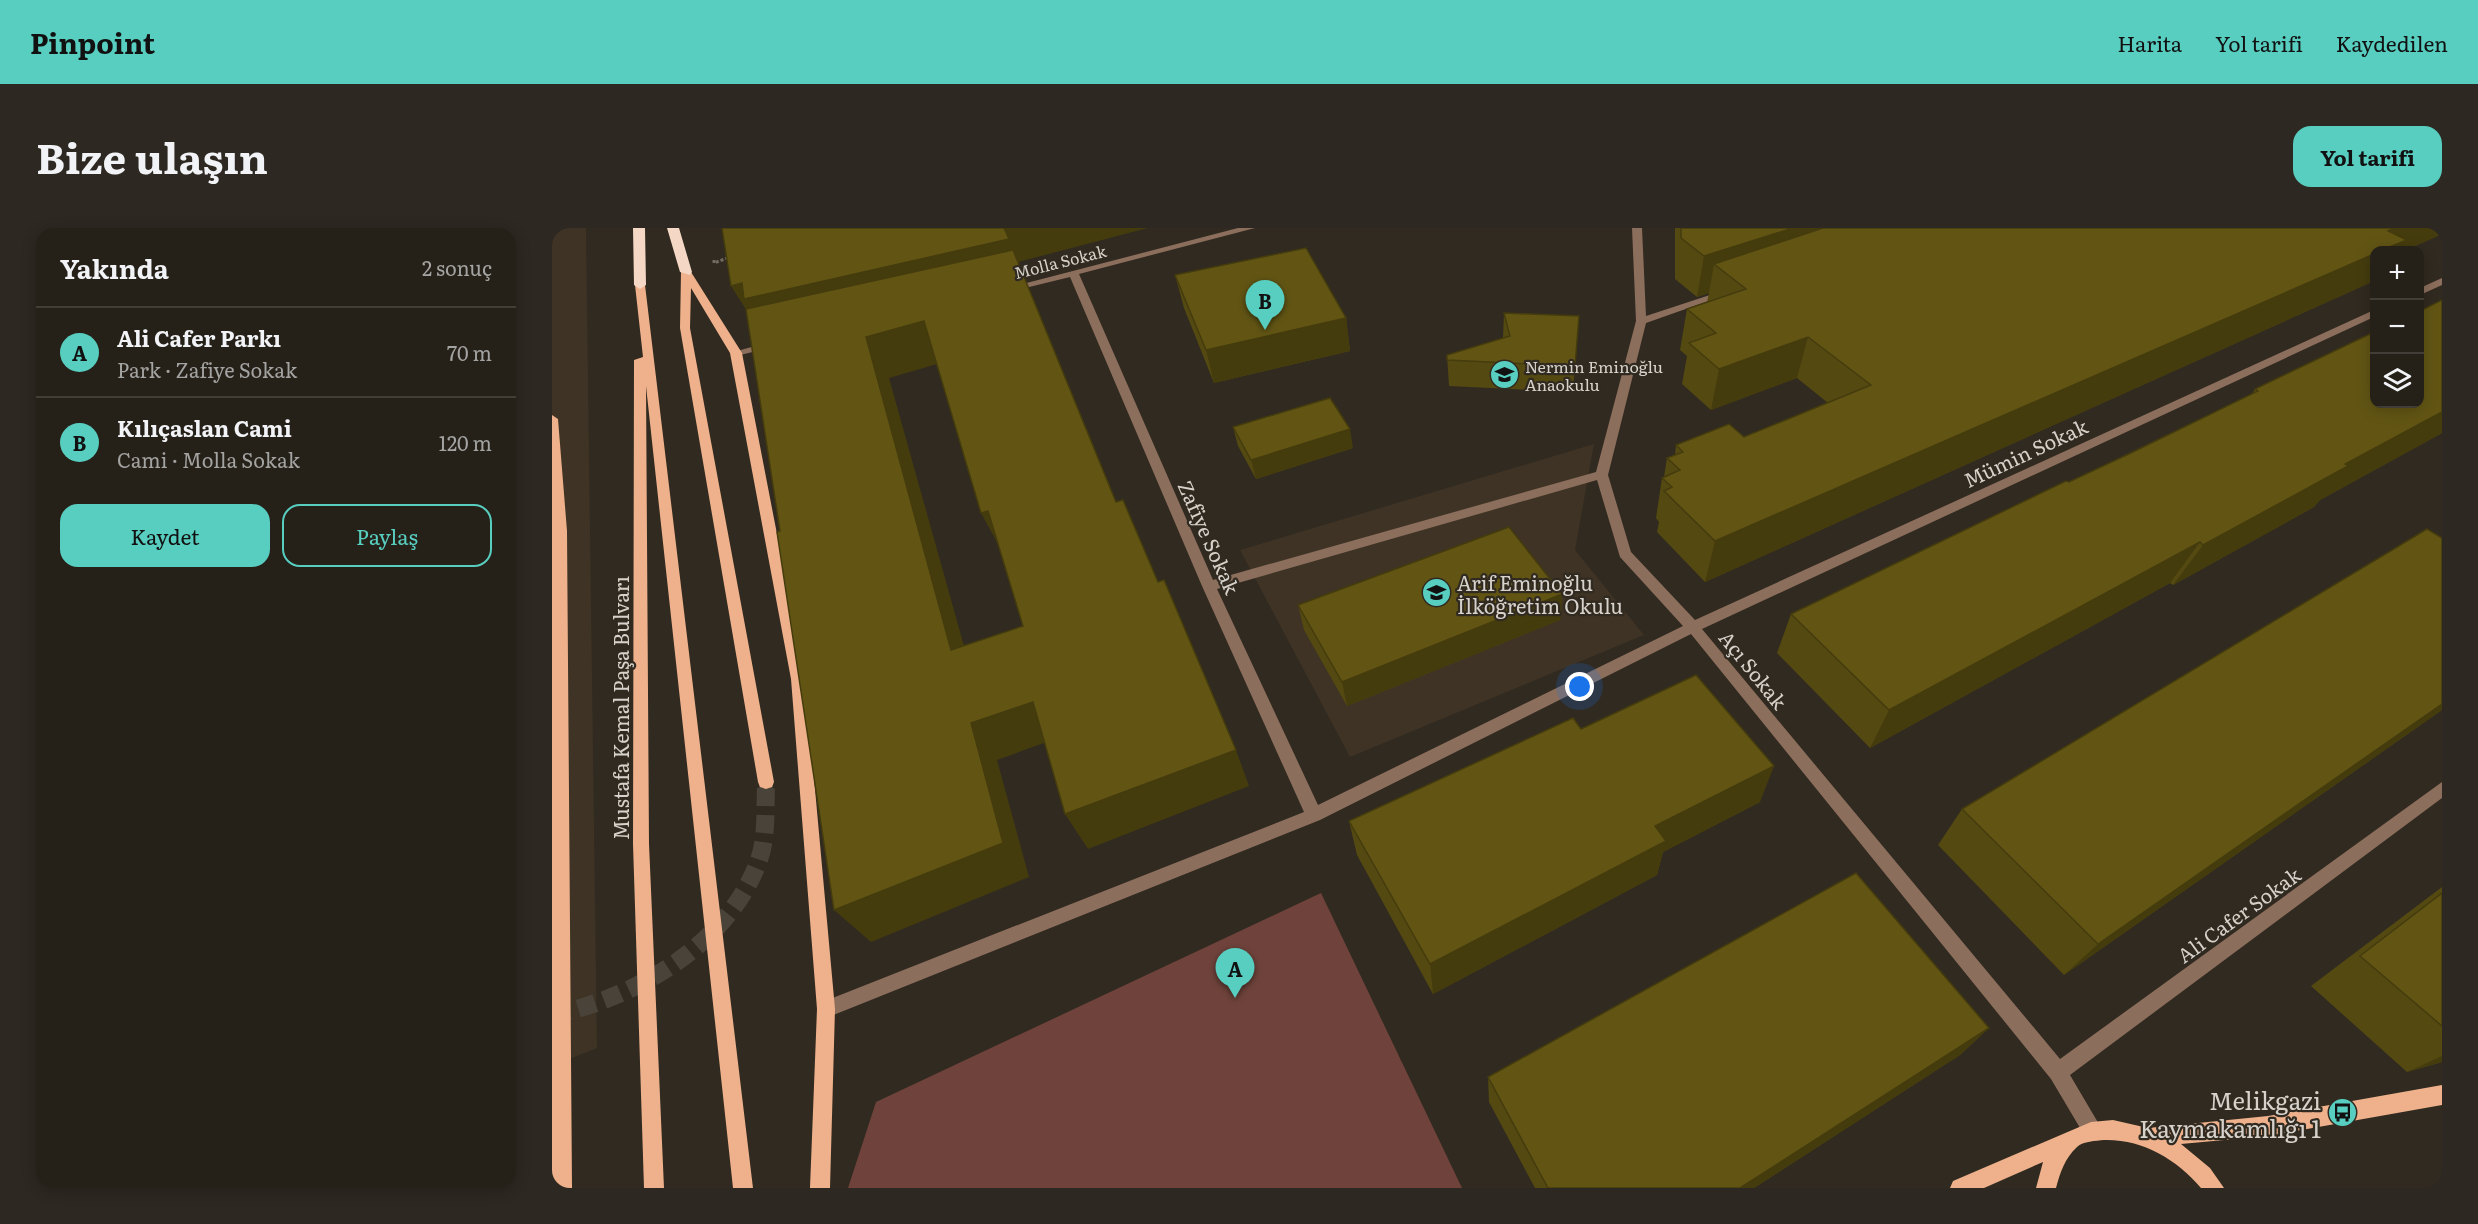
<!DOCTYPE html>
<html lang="tr">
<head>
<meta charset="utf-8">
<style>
  body { margin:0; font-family:Literata,serif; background:#2d2821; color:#f1f3f6 }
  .controls { position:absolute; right:18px; top:18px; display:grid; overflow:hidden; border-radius:12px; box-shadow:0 3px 15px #0003 }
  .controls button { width:54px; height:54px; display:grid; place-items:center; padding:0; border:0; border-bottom:2px solid #423e37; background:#252018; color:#f1f3f6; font:30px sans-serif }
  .you { position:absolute; left:1028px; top:459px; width:21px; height:21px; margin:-15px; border:4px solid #fff; border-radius:50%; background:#1a73e8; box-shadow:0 0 0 9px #1a73e833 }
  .badge { display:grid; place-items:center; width:39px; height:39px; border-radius:50%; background:#58cec0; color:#111; font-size:20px; font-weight:700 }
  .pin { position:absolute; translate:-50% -50px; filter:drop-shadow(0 2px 3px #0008) }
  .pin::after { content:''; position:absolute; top:32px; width:21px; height:18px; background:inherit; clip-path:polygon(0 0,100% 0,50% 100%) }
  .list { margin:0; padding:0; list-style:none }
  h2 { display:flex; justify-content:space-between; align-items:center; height:78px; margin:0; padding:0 24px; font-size:26px }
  h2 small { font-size:20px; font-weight:400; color:#a3a3a2 }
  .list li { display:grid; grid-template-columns:39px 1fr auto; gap:18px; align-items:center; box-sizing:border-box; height:90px; padding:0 24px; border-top:2px solid #423e37 }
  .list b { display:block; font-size:22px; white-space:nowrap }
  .list p { margin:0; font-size:20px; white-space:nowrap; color:#a3a3a2 }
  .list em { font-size:20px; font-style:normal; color:#a3a3a2 }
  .actions { display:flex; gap:12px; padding:18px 24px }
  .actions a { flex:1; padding:14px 0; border:2px solid #58cec0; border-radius:18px; text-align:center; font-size:21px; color:#58cec0 }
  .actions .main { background:#58cec0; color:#111 }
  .icon { flex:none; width:33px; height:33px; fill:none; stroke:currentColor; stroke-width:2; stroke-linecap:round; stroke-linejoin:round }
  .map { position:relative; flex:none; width:1890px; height:960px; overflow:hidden; border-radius:18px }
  header { display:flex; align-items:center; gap:36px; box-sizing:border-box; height:84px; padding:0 30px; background:#58cec0; color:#111 }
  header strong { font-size:28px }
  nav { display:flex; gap:33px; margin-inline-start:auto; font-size:21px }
  .intro { display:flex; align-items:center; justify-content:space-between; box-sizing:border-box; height:144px; padding:0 36px }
  h1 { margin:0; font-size:42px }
  .button { padding:15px 27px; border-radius:18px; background:#58cec0; color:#111; font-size:21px; font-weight:700 }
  main { display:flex; gap:36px; padding:0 36px }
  aside { flex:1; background:#252018; border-radius:18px; box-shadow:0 3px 15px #0003 }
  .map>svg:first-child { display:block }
  .built { fill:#3e3324 }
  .green { fill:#6f433b }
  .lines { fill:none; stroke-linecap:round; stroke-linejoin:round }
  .major-tunnel-far1 { stroke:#4a433a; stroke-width:14; stroke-dasharray:14 7; stroke-linecap:butt }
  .major-tunnel { stroke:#4a433a; stroke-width:18; stroke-dasharray:18 9; stroke-linecap:butt }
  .path { stroke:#716b62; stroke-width:3; stroke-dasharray:3 2; stroke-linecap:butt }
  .minor { fill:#8c6e5c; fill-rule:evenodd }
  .major { fill:#eeb18b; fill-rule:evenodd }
  .highway { fill:#f5d7c5; fill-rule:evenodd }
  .wall { fill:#544911 }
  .shaded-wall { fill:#453c0e }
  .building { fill:#625514; stroke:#453c0e; stroke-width:1.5; fill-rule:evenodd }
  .labels { text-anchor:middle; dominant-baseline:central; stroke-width:4.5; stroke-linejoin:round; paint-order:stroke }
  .far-street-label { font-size:16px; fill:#d6d2cb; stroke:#312a20 }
  .far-poi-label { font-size:16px; fill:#d6d2cb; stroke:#312a20; text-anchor:start }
  .street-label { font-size:20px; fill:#d6d2cb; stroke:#312a20 }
  .poi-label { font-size:20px; fill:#d6d2cb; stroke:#312a20; text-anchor:start }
  .near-poi-label { font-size:24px; fill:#d6d2cb; stroke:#312a20; text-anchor:end }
</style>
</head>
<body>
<header>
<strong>Pinpoint</strong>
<nav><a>Harita</a><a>Yol tarifi</a><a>Kaydedilen</a></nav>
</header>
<div class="intro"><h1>Bize ulaşın</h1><a class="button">Yol tarifi</a></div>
<main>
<aside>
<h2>Yakında<small>2 sonuç</small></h2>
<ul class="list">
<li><span class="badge">A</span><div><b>Ali Cafer Parkı</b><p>Park · Zafiye Sokak</p></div><em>70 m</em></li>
<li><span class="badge">B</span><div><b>Kılıçaslan Cami</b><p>Cami · Molla Sokak</p></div><em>120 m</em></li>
</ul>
<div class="actions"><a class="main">Kaydet</a><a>Paylaş</a></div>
</aside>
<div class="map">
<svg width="1890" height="960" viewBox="0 0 1890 960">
  <rect width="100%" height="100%" fill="#312a20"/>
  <!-- built -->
  <path class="built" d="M0,0H34L45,820L0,838Z
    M1042,216L1023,322L1092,407L798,529L688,322Z"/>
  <!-- green -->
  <path class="green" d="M769,665L910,960H296L324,874Z"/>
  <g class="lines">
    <!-- major-tunnel-far1 -->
    <path class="major-tunnel-far1" d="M214,561V554"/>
    <!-- major-tunnel -->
    <path class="major-tunnel" d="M0,787C84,770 177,716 207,632C215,609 213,583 214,559"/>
    <!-- path -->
    <path class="path" d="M162,32V35L178,29"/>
    <!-- minor -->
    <path class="minor" d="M686,0H703L527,46L661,352L1044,244L1084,93L1080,0H1090L1094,88L1170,63L1179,65L1094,95L1056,247L1079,324L1143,392L1822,82V89L1150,401L1508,831L1890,554V570L1518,847L1551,903L1548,910L1541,913L1534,910L1499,851L1139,406L768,592L274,790L268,787L265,781L268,775L752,584L650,358L518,49L457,64L452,61ZM1045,252L1068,329L1131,398L766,577L665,361Z
      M1890,50V57L1868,67V60Z
      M217,114L221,115V119L184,128L178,125Z"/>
    <!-- major -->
    <path class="major" d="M134,41L139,44L190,125L253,451L283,781L278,960H258L265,781L239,451L178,125L139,60L138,100L222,554L220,559L214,561L208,559L206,554L128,100L129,44Z
      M88,54L93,57L201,960H181L94,158L97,616L112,960H92L81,616L82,132L91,129L83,57Z
      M0,187L6,191L15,303L20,960H0Z
      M1890,857V877L1716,908L1629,916L1658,940L1672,960H1649C1624,931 1591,911 1552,912C1544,913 1531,913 1525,919C1513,930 1508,945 1504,960H1484L1491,934L1432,960H1398L1401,953L1539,894L1561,892L1596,900L1716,888Z"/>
    <!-- highway -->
    <path class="highway" d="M81,0H93L94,57L88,61L82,57Z
      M115,0H127L140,44L138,47L128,44Z"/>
  </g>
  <!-- wall -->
  <path class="wall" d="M1123,0H1890V6L1854,22H1822V53L1153,354L1105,304L1107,294L1104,290L1110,250L1112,249L1115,230L1123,227L1124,217L1192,209L1276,175L1245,150L1159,182L1130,156L1135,128L1128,122L1135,81L1155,74L1157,65L1145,69L1123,51Z
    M623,47L794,90L798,123L662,155L632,80Z
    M1890,72V205L1768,272L1762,279L1621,357L1618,355L1318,520L1225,425L1239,386L1517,254L1700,166L1703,161Z
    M952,85L1023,138L1021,164L897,158L895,127L951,110Z
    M681,199L801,220L704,251L686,218Z
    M1010,366L1008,392L795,478L752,402L746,377Z
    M1890,482L1512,747L1386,617L1410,581Z
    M1029,501L1208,574L1111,624L1105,647L881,766L805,627L797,593Z
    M1890,659V834L1855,844L1759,758Z
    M1437,800L1408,827L1202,960H983L937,874L936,849Z"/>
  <!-- shaded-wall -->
  <path class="shaded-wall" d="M452,0H596L466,34L205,99L179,58Z
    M1241,0H1353L1162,36L1157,65L1145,69L1152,28Z
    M1842,0H1890V6L1854,22H1822V53L1153,354L1163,313Z
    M794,90L798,123L662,155L654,122Z
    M372,93L392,134L337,150L424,461L399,422L314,109Z
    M1256,109L1245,150L1159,182L1167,141Z
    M1890,184V205L1768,272L1762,279L1621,357L1651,317L1793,236Z
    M798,201L801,220L704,251L699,232Z
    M436,283L451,325L429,285Z
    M1648,314L1618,355L1318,520L1337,482Z
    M1010,366L1008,392L795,478L790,454Z
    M481,474L503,511L445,532L477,649L319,714L282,682L419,495Z
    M1890,476V482L1512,747L1546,716Z
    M684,522L697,558L536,621L513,586Z
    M1222,538L1208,574L1111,624L1105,647L881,766L878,736L1103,598Z
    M1437,800L1408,827L1202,960H1188Z
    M1890,828V834L1855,844Z"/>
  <!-- building -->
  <path class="building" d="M170,0H452L457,11L192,71L190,55L179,58Z
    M1129,0H1241L1152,28L1129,10Z
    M1271,0H1842L1836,3L1855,12L1830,22H1822V26L1163,313L1112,263L1120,259L1110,250L1128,242L1115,230L1131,224L1124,217L1177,196L1192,209L1319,157L1256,109L1167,141L1137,115L1164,105L1135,81L1194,61L1162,36Z
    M754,20L794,90L654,122L623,47Z
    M461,22L564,274L571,272L606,354L612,352L684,522L513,586L481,474L419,495L451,615L282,682L225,304L228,303L194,81ZM372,93L429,285L436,283L471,398L399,422L314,109Z
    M1890,72V184L1793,236L1796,238L1651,317L1648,314L1337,482L1239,386L1514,253L1517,254L1581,224L1706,163L1703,161L1822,104V176H1868V83Z
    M952,85L1027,88L1023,138L895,132V127L958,108Z
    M778,170L798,201L699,232L681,199Z
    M957,299L1010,366L790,454L746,377Z
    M1875,301L1890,310V476L1546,716L1410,581Z
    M1144,447L1222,538L1103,598L1114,613L878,736L797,593L1021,490L1029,501Z
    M1304,645L1437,800L1188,960H996L936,849Z
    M1890,665V798L1808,728Z"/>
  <!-- icons -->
  <defs>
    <symbol id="school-disc" viewBox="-11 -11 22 22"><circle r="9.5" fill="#58cec0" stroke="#312a20"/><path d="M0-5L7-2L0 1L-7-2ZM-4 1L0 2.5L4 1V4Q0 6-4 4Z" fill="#111"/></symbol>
    <symbol id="bus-disc" viewBox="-11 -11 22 22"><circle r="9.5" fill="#58cec0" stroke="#312a20"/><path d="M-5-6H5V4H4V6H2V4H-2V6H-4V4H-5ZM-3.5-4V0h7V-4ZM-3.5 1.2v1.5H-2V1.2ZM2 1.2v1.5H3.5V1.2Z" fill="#111"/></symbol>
  </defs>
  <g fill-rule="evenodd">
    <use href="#school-disc" x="936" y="130" width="33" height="33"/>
    <use href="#school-disc" x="868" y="348" width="33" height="33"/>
    <use href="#bus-disc" x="1774" y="868" width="33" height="33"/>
  </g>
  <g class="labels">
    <!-- far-street labels -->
    <g class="far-street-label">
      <text transform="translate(508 33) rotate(-14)">Molla Sokak</text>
    </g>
    <!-- far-poi labels -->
    <g class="far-poi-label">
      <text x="973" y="138">Nermin Eminoğlu<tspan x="973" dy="18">Anaokulu</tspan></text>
    </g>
    <!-- street labels -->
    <g class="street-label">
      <text transform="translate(1473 224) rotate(-25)">Mümin Sokak</text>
      <text transform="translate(658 309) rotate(66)">Zafiye Sokak</text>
      <text transform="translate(1202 441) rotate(51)">Açı Sokak</text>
      <text transform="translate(68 480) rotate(-90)">Mustafa Kemal Paşa Bulvarı</text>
      <text transform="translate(1686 686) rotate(-36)">Ali Cafer Sokak</text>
    </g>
    <!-- poi labels -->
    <g class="poi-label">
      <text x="905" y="354">Arif Eminoğlu<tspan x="905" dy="23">İlköğretim Okulu</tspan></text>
    </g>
    <!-- near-poi labels -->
    <g class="near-poi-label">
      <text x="1769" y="871">Melikgazi<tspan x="1769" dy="28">Kaymakamlığı 1</tspan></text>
    </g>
  </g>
</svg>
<div class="controls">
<button>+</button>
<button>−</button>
<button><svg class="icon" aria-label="layers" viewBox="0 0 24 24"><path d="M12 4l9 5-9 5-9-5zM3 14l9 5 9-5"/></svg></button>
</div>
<div class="you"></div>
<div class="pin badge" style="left:683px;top:770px">A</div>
<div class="pin badge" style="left:713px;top:102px">B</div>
</div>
</main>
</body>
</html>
